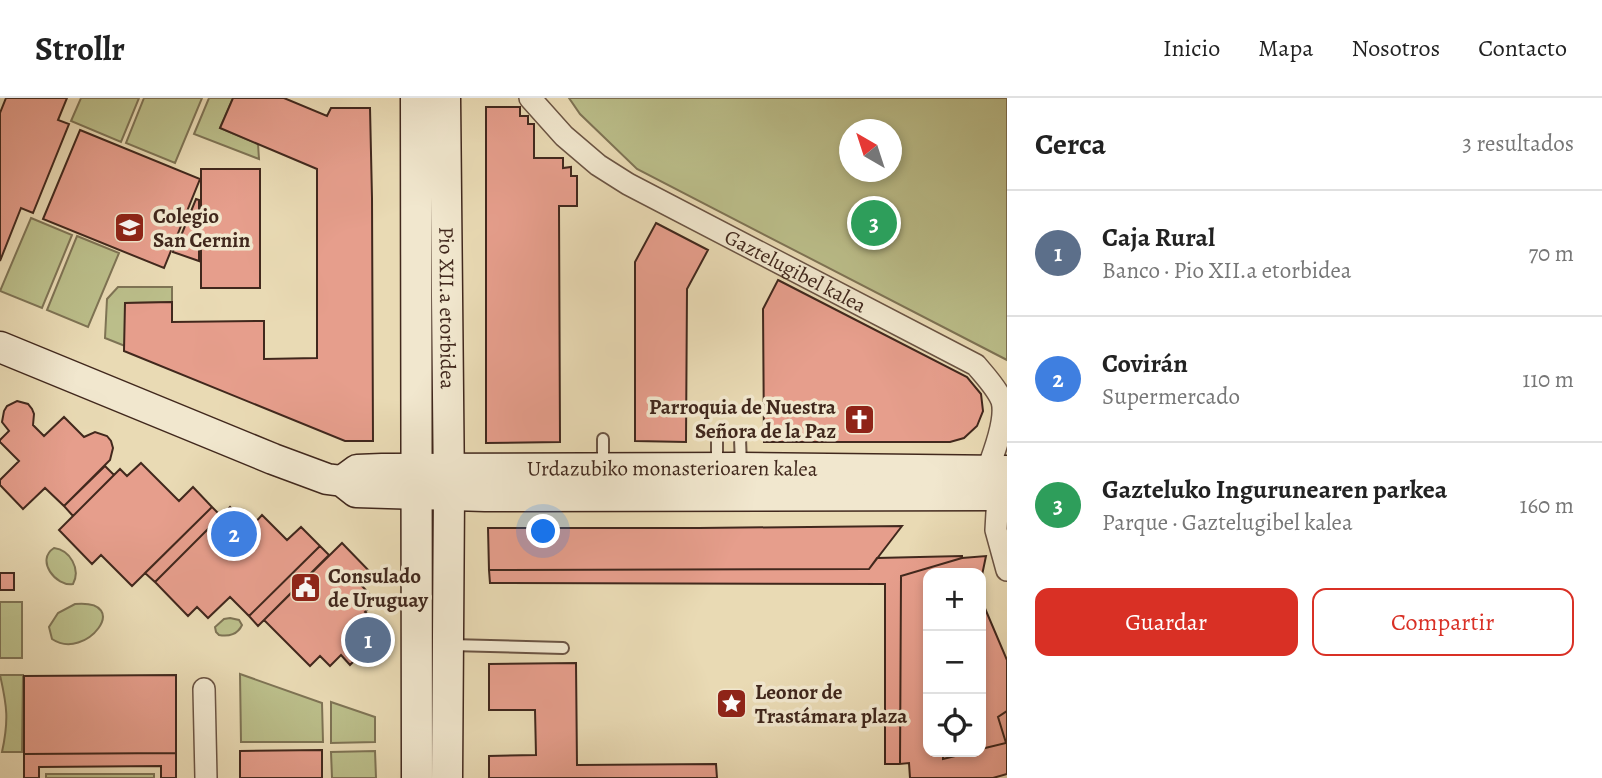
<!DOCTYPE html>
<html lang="es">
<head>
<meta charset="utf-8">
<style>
  body { margin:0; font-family:Alegreya,serif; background:#f6f6f6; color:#222 }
  .controls { position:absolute; right:21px; bottom:21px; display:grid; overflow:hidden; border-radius:14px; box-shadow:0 4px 10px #0003 }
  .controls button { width:63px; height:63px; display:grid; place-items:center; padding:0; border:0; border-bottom:2px solid #e0e0e0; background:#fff; color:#222; font:35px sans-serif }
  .compass { position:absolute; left:839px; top:21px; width:63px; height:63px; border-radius:50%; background:#fff; box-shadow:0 4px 10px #0003; rotate:321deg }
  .you { position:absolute; left:544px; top:434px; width:24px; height:24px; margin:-18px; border:5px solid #fff; border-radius:50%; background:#1a73e8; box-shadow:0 0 0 10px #1a73e833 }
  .badge { display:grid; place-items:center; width:46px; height:46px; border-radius:50%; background:#d93025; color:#fff; font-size:23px; font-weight:700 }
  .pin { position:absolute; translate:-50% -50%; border:4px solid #fff; box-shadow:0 2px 7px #0006 }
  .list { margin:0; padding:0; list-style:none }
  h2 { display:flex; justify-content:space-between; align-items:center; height:91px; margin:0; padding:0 28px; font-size:30px }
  h2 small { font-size:23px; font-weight:400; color:#767676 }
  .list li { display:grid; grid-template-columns:46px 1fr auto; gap:21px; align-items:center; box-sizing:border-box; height:126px; padding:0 28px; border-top:2px solid #e0e0e0 }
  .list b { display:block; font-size:26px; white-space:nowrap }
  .list p { margin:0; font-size:23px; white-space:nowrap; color:#767676 }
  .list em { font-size:23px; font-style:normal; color:#767676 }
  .actions { display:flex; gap:14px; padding:21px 28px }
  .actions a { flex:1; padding:16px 0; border:2px solid #d93025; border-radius:14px; text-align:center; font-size:24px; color:#d93025 }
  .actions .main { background:#d93025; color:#fff }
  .icon { flex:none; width:38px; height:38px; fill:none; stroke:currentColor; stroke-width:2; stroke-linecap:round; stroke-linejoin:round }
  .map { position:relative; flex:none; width:1007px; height:680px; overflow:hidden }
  header { display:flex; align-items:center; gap:42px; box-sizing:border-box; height:98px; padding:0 35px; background:#fff; border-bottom:2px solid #e0e0e0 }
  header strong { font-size:33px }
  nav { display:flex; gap:38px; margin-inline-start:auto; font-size:24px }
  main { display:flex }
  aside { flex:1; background:#fff }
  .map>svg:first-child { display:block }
  .green { fill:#bbbe8a; stroke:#7e7354; stroke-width:2; fill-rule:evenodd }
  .building { fill:#e69e8c; stroke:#41281d; stroke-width:2 }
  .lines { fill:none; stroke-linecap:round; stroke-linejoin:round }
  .lane-casing { stroke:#6b5443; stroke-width:14 }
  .street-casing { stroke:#6b5443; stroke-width:24 }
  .secondary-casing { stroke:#41281d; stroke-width:33 }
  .lane { stroke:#f1e7ce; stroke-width:10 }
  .street { stroke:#f1e7ce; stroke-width:21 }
  .secondary { stroke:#f1e7ce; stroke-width:30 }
  .labels { text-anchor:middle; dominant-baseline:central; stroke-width:7; stroke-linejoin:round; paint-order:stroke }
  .poi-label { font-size:21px; font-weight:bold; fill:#41281d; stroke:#f1e7ce; text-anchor:start }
  .street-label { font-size:21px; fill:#41281d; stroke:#f1e7ce }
</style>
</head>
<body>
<header>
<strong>Strollr</strong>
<nav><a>Inicio</a><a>Mapa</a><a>Nosotros</a><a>Contacto</a></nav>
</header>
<main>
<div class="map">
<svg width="1007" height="680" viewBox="0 0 1007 680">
  <rect width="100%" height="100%" fill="#e9dab4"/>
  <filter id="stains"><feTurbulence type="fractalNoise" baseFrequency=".00286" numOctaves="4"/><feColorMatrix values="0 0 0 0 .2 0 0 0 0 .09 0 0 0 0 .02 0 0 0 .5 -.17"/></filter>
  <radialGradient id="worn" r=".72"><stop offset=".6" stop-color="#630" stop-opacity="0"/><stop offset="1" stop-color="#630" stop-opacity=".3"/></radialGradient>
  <!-- green -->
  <path class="green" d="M81,0H139L121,44L71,23Z
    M144,0H202L175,65L126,45Z
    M209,0H233L220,30L258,46L259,61L194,36Z
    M569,0H1007V262L637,71L580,16ZM850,32H892V74H850Z
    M31,120L72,137L42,210L0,193Z
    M77,138L119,155L88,229L47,212Z
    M118,189H172V204L125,205V248L105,240L107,201Z
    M54,450C70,452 81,471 73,486C56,489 35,462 54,450Z
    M0,504H22V560H0Z
    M75,506C134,501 86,564 52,541L49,529L58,515Z
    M230,520L239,522L242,527C238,536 229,539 219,537L216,534L215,529L224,521Z
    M240,576L322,605L323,644H241Z
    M0,577H23L22,654H2C9,622 7,608 0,577Z
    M331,604L375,619V644L331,645Z
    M375,653L376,680H332L331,654Z
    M46,676H154V680H46Z"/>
  <!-- building -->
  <path class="building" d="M6,0H67L58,22L69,26L33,115L21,110L0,163V15Z
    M233,0H284L327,18L331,10H370L372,100L373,343H345L124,253L125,205L172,204V224L264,223V261L317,260V71L220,30Z
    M486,9H520V18H528V26H534V60H563V70L571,69V78H577V108H559L560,344L486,345Z
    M80,32L200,81L164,170L43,121Z
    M201,71H260V190H201Z
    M196,101L199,102V163L173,154L174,149L176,150Z
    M656,125L708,152L687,191L686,344L635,343V164Z
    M778,182L967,279L981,296L983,313L977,328L964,340L950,344H764L763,211Z
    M17,303L28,306L32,311L34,316L33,327L44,338L64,319L84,339L95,334L107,338L111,343L113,350L110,362L64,408L45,390L23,411L0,387V382L19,363L0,344V342L9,333L2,324L4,313L7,308Z
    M141,365L179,403L193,389L212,409L132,488L101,457L92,466L59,432L120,371L127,378Z
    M105,368L114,377L73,418L64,408Z
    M212,409L221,418L155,484L145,475Z
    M230,409L250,430L262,417L287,442L301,429L320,448L249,518L230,499L208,520L197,509L188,518L155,484Z
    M902,428L869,471L489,472L488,430H699Z
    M342,445L373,477L362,488L376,503L365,514L374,522L365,531L375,542L350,567L341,557L330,568L320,558L310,568L264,522Z
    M320,448L329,457L258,528L249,518Z
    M962,458V460L901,478L900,666H885V486L490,485L489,472L869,471L877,460Z
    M986,458L981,482V475H928V654H943V661L972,654H981V651L1006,645L998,619L1007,613V676L993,680H910L909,665L900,666L901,478L962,460Z
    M0,475H14V492H0Z
    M981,501L1007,562V613L998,619L1006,645L981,651Z
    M576,565L577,667L716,666L717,680H489V658L536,657L535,612H489V566Z
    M176,577V655L24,656V578Z
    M322,652V680H240V653Z
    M943,654H972L943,661Z
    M176,655V680H161V668L39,669V680H24V656Z"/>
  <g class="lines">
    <defs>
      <path id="lane" d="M603,341V368
        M740,341L741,367
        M717,369V340
        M451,547L563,550"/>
      <g id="street">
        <path id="s1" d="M530,0L564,38L598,67L628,86L976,267C985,278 997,290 1002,303C1007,321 994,355 987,373"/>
        <path d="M998,397L996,432L1007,472"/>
        <path d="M204,591L206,680"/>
      </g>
      <g id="secondary">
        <path d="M416,0L417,680"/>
        <path id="s2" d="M445,0L449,396L447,680"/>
        <path d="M0,249L273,361L327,381L342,383L356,394L485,398L1007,397"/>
        <path id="s3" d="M342,383L357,372L382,371L741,370L1007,373"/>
      </g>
    </defs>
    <!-- lane casing -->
    <use href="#lane" class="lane-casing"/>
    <!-- street casing -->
    <use href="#street" class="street-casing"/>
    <!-- secondary casing -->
    <use href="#secondary" class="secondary-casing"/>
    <!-- lane -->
    <use href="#lane" class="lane"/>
    <!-- street -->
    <use href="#street" class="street"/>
    <!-- secondary -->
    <use href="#secondary" class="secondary"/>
  </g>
  <!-- icons -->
  <defs>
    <symbol id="school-square" viewBox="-11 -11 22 22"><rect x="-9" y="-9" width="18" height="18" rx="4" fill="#8f2418" stroke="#f1e7ce"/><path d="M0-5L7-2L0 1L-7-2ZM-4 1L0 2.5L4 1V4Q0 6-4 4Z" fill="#fff"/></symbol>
    <symbol id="church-square" viewBox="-11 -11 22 22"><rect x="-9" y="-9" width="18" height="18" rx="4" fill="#8f2418" stroke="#f1e7ce"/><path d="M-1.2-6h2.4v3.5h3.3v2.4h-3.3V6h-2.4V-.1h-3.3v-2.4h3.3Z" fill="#fff"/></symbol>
    <symbol id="civic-square" viewBox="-11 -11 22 22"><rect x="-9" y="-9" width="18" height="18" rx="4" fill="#8f2418" stroke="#f1e7ce"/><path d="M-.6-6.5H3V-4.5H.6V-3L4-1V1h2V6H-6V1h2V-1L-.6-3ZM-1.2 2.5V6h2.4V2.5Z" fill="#fff"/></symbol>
    <symbol id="sight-square" viewBox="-11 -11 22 22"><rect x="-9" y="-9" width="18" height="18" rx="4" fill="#8f2418" stroke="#f1e7ce"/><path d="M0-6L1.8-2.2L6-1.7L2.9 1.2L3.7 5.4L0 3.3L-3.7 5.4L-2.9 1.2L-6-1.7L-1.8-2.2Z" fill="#fff"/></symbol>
  </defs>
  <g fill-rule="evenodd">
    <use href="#school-square" x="112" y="112" width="35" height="35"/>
    <use href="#church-square" x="842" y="304" width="35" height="35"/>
    <use href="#civic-square" x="288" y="472" width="35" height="35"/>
    <use href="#sight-square" x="714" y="588" width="35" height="35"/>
  </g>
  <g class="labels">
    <!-- poi labels -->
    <g class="poi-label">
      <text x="153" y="118">Colegio<tspan x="153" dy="24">San Cernin</tspan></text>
      <text x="836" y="309" text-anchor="end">Parroquia de Nuestra<tspan x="836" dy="24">Señora de la Paz</tspan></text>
      <text x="328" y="478">Consulado<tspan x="328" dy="24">de Uruguay</tspan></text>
      <text x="755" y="594">Leonor de<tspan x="755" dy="24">Trastámara plaza</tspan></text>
    </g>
    <!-- street labels -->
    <g class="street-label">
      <text stroke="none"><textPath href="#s1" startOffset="320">Gaztelugibel kalea</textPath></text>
      <text stroke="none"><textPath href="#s2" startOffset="210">Pio XII.a etorbidea</textPath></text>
      <text stroke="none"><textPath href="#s3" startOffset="334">Urdazubiko monasterioaren kalea</textPath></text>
    </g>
  </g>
  <rect width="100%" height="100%" filter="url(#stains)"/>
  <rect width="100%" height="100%" fill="url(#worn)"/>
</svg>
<div class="controls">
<button>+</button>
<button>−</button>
<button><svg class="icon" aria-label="locate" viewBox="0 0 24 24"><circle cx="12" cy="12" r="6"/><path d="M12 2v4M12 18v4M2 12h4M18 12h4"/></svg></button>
</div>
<svg class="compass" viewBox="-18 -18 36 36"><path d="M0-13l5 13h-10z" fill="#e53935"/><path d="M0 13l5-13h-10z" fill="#767676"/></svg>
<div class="you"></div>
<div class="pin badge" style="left:368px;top:542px;background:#5c6f8a">1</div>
<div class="pin badge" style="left:234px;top:436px;background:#3f7fe0">2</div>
<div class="pin badge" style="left:874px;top:125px;background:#2e9e5b">3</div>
</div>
<aside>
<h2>Cerca<small>3 resultados</small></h2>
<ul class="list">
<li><span class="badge" style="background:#5c6f8a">1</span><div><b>Caja Rural</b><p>Banco · Pio XII.a etorbidea</p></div><em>70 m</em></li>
<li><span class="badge" style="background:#3f7fe0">2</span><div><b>Covirán</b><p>Supermercado</p></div><em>110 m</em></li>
<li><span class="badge" style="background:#2e9e5b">3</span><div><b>Gazteluko Ingurunearen parkea</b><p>Parque · Gaztelugibel kalea</p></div><em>160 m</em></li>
</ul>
<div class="actions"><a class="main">Guardar</a><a>Compartir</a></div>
</aside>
</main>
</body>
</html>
